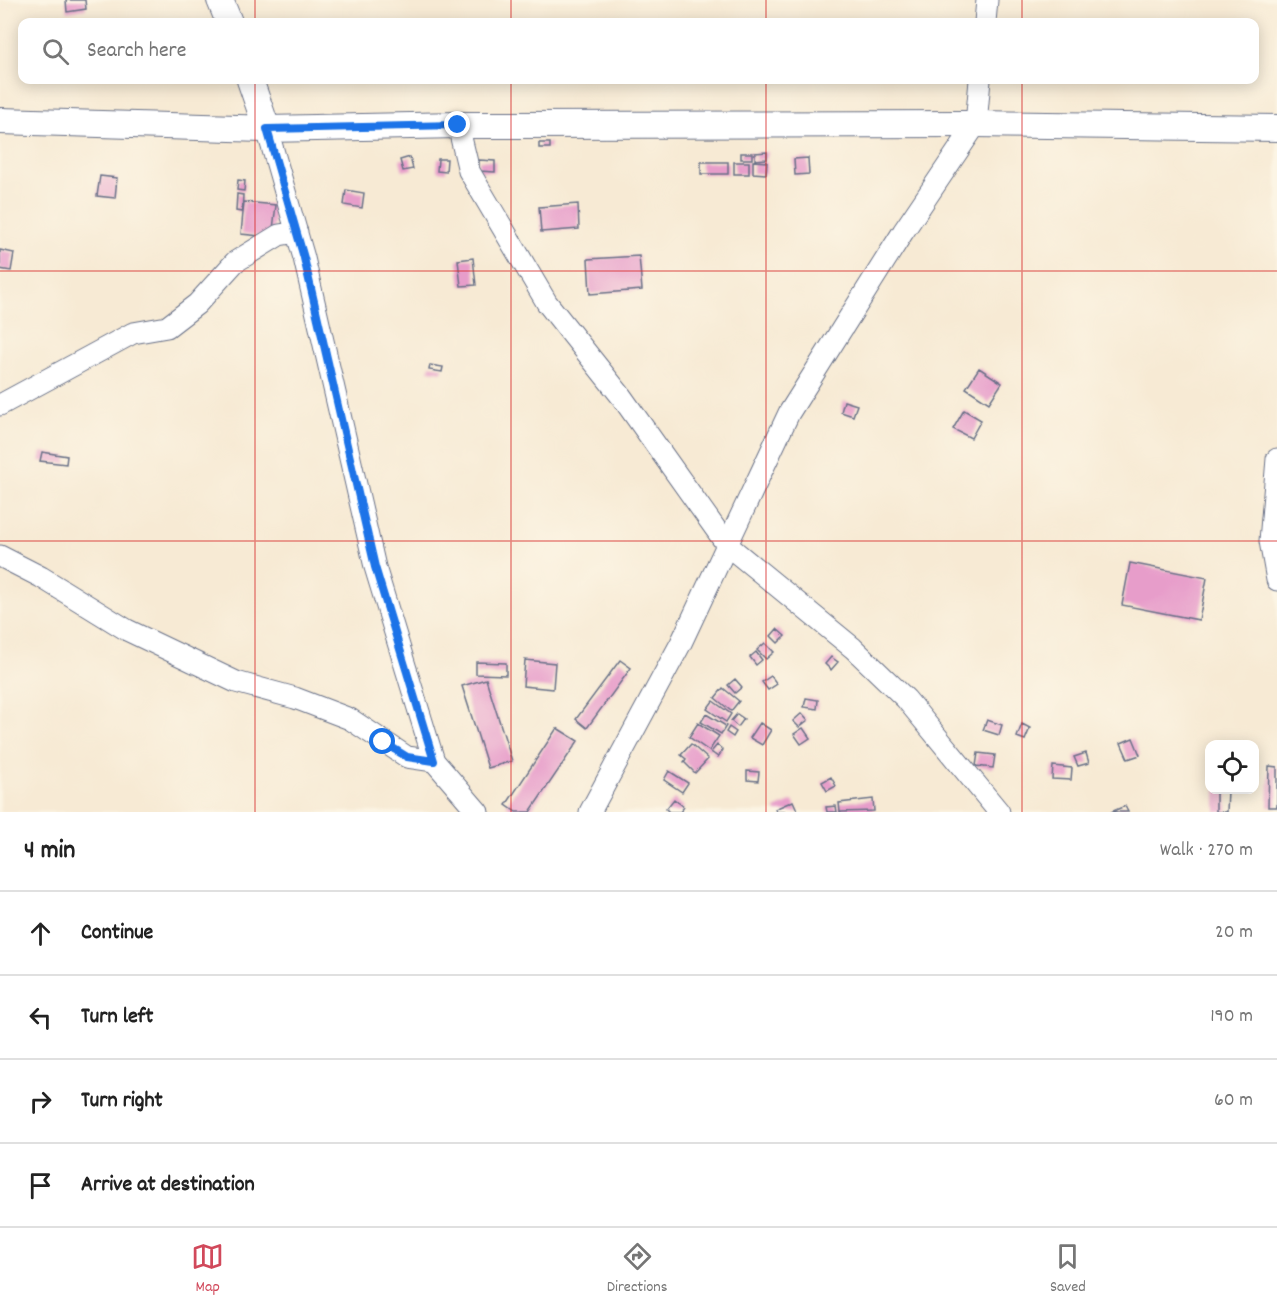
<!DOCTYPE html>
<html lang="en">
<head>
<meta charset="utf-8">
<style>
  body { margin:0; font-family:Dekko,sans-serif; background:#f2f2f2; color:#222 }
  .controls { position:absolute; right:18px; bottom:18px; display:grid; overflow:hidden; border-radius:12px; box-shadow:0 3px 15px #0003 }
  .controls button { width:54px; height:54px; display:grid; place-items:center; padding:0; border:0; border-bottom:2px solid #e0e0e0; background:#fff; color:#222; font:30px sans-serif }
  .stop { position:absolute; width:18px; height:18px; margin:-14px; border:4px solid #1a73e8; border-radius:50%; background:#fff }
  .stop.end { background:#1a73e8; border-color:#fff; box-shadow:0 2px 6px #0008 }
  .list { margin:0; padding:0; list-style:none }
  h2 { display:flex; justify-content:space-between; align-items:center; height:78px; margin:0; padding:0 24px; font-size:26px }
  h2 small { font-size:20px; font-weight:400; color:#767676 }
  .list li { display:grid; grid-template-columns:39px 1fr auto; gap:18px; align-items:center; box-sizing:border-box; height:84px; padding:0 24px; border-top:2px solid #e0e0e0 }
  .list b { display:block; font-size:22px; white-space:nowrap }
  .list em { font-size:20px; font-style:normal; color:#767676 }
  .icon { flex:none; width:33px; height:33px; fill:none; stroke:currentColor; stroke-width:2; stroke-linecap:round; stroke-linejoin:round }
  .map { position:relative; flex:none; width:1277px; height:812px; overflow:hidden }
  .search { position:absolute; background:#fff; box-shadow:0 3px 15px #0003; left:18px; right:18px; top:18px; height:66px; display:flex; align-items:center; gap:15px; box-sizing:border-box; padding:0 21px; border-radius:12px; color:#767676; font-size:22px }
  .sheet { height:414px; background:#fff }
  nav { display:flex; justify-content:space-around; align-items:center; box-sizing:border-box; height:84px; border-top:2px solid #e0e0e0; background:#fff; font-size:16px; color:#767676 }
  nav a { display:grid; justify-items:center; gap:3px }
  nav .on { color:#d1495b }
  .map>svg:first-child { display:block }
  .building { fill:#e79dca }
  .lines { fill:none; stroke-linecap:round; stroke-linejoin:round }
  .minor-casing { stroke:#687087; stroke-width:23 }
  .tertiary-casing { stroke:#687087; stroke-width:28 }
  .minor { stroke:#fff; stroke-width:21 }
  .tertiary { stroke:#fff; stroke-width:26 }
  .route { stroke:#1a73e8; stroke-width:8 }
  .grid { fill:none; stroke:#d62828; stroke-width:1.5; stroke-opacity:0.55 }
</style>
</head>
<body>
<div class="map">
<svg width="1277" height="812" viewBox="0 0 1277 812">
  <rect width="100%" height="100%" fill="#fcf5e5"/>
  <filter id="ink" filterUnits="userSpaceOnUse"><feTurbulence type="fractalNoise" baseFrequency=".0167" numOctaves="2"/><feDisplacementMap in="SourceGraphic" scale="12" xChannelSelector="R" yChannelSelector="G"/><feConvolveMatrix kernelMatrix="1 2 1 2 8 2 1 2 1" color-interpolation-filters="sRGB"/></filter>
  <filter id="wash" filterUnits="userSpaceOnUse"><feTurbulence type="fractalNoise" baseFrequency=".008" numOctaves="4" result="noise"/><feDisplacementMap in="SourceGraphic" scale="24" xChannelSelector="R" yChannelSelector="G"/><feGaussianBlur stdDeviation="1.35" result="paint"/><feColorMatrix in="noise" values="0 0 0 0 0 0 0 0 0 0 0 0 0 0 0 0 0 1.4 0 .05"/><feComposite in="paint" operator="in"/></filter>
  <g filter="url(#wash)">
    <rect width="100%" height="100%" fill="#f7ead4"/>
    <g id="blocks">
      <!-- building -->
      <path class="building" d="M66,0H85L86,9L67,12Z
        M539,143H550V148H539Z
        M767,152V159L755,160V153Z
        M741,153H752V159H741Z
        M410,157L413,169L403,171L400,160Z
        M808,158L809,174L795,175L794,159Z
        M438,159H447L446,172L437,171Z
        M479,160L495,161V172L479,171Z
        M753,161L767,162L766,174L753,173Z
        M701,162H728V174H701Z
        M734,162H749V174H734Z
        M100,176L117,178L115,198L97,196Z
        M238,180L245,181L244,191L237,190Z
        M346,190L364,193L362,208L344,205Z
        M237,194L243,195L242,212L236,211Z
        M244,202L276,205L272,237L241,234Z
        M578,204L579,229L541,232L539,207Z
        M0,250L14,253L11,271L0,269Z
        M639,256L642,290L590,294L588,259Z
        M473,258L476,285L461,286L458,260Z
        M430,365L443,367L442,372L429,370Z
        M979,368L1002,383L989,403L966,388Z
        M844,401L857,405L853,416L841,412Z
        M964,410L981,420L971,438L953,429Z
        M42,452L67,456L66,464L40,461Z
        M1130,563L1207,578L1199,620L1122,605Z
        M777,629L785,636L778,643L771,636Z
        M765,643L774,652L766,659L757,650Z
        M756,652L762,660L756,665L750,657Z
        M831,657L838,662L831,670L825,664Z
        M525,660L555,663L553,689L523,686Z
        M620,660L631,668L587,728L576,719Z
        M476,662L506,663V675L476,674Z
        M771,676L777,684L768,690L762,682Z
        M486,679L512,761L488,768L462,686Z
        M735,679L742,687L735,693L728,685Z
        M723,688L739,701L731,711L715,698Z
        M806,698L818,700L817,709L804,707Z
        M713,701L731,714L726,722L707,709Z
        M802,713L808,720L799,727L793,721Z
        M706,714L726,726L721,734L701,722Z
        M737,714L744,719L738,727L731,721Z
        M987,720L1002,725L999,735L983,730Z
        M698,723L719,736L709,751L689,737Z
        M760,723L771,730L762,745L750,738Z
        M1022,724L1030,728L1025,740L1017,737Z
        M729,727L736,732L733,737L726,732Z
        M557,728L578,741L530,812H516L506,805Z
        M803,728L810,738L801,744L794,734Z
        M1133,738L1140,755L1128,759L1121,743Z
        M691,744L708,759L695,773L684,762L686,759L681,755Z
        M717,745L723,750L718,757L711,752Z
        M978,753L995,755L993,768L976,766Z
        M1086,753L1089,763L1078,766L1074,757Z
        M1053,766L1072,768L1071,780L1052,779Z
        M1269,766L1277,767V807H1268Z
        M669,771L688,783L682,792L664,780Z
        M747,771L759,772L758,781L747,780Z
        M831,777L836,786L827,791L822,782Z
        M1216,790H1228L1227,812H1216Z
        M674,799L684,807L680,812H669L666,809Z
        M873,799L874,811L840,812L839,803Z
        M793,801L798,812H776L775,809Z
        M836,806L837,812H827L826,807Z
        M1125,806L1128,812H1111Z"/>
    </g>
  </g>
  <g filter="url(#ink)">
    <use href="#blocks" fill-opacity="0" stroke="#687087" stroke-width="1.5"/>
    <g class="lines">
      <defs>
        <path id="minor" d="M985,22L987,0
          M458,125L469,171L547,303L621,396L727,545L853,648L906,699L999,812
          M267,129L304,258L375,567L434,761L478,812
          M0,405L133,333L167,327L197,304L235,262L279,235L297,232
          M1277,459L1270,541L1277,580
          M0,556L41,577L127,630L236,682L295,698L350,719L407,757L434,761
          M590,812L681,643L789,413L903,232L976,124L980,80"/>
        <path id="tertiary" d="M220,0L229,22
          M250,80L267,129
          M0,121L267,129L458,125L976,124L1277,128"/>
      </defs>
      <!-- minor casing -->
      <use href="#minor" class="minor-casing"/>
      <!-- tertiary casing -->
      <use href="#tertiary" class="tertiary-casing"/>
      <!-- minor -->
      <use href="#minor" class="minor"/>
      <!-- tertiary -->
      <use href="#tertiary" class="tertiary"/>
    </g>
  </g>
  <g class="lines" filter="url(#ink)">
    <!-- route -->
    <path class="route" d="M383,742L407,757L434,761L375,567L304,258L267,129L458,125"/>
  </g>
  <!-- grid -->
  <path class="grid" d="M255,0V22M511,0V22M766,0V22M1022,0V22M255,80V812M511,80V812M766,80V812M1022,80V812M0,271H1277M0,541H1277"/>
</svg>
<div class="controls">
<button><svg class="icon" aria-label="locate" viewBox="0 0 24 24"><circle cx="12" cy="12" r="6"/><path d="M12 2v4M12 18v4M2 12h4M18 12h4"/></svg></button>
</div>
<div class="stop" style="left:383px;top:742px"></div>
<div class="stop end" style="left:458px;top:125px"></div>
<div class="search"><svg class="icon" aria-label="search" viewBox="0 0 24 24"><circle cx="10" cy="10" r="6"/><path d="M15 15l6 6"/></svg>Search here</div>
</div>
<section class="sheet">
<h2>4 min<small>Walk · 270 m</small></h2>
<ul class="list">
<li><svg class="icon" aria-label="ahead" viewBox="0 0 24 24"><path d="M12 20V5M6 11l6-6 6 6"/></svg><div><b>Continue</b></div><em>20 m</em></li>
<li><svg class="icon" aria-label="left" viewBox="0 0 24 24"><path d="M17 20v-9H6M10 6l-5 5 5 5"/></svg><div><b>Turn left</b></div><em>190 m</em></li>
<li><svg class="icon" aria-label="right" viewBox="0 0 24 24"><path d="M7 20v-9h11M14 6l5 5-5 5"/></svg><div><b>Turn right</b></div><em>60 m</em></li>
<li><svg class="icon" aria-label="arrive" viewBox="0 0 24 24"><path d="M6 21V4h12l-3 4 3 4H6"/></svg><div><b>Arrive at destination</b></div></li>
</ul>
</section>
<nav>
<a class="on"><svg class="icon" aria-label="map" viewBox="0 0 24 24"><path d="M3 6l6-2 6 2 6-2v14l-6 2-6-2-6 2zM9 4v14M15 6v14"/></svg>Map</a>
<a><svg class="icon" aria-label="directions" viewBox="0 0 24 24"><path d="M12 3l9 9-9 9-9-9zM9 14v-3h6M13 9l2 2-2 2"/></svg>Directions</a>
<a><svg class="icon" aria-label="saved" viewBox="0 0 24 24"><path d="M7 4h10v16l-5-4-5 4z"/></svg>Saved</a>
</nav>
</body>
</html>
